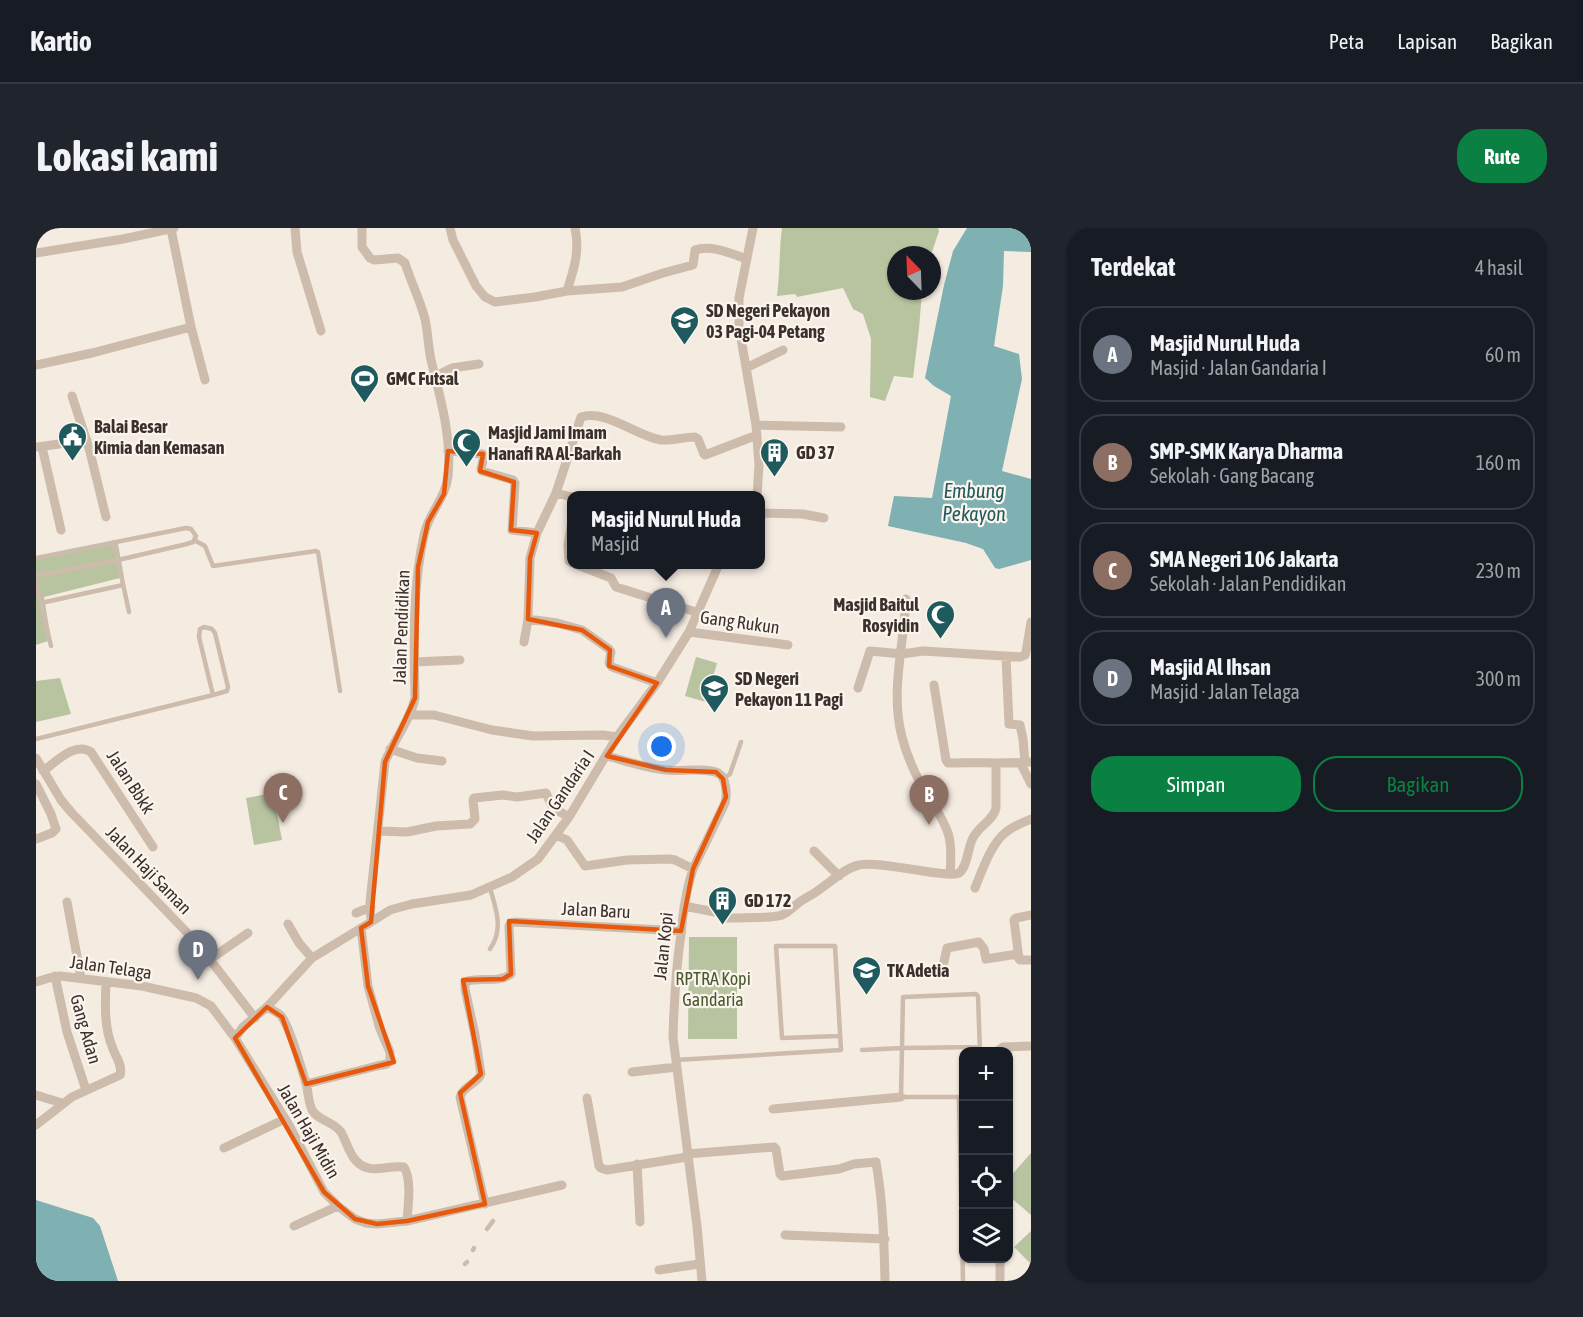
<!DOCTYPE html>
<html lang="id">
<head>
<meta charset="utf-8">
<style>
  body { margin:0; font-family:"Asap Condensed",sans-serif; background:#20242c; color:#f1f3f6 }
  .controls { position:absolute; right:18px; bottom:18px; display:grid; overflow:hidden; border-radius:12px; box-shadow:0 2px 4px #0004 }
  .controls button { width:54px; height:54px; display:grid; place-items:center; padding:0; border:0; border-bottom:2px solid #363941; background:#171b24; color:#f1f3f6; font:30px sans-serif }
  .compass { position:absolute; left:851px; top:18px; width:54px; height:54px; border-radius:50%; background:#171b24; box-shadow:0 2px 4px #0004; rotate:337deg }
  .you { position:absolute; left:626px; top:519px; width:21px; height:21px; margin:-15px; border:4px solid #fff; border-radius:50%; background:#1a73e8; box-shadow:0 0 0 9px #1a73e833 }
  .badge { display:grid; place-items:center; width:39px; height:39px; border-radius:50%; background:#0b8043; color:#fff; font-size:20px; font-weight:700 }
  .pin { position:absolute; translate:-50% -50px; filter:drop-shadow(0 2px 3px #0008) }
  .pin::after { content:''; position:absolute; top:32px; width:21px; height:18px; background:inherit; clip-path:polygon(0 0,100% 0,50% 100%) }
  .popup { position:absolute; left:531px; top:263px; width:198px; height:78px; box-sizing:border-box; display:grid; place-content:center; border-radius:12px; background:#171b24; filter:drop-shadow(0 2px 4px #0005); font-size:20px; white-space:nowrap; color:#9ea1a6 }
  .popup b { font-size:22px; color:#f1f3f6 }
  .popup::after { content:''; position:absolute; left:50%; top:100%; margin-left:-12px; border:12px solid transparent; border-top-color:#171b24 }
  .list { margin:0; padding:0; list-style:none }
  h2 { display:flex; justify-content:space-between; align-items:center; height:78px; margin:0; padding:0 24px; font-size:26px }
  h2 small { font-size:20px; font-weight:400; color:#9ea1a6 }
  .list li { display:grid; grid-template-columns:39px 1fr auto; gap:18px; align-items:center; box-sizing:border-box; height:96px; margin:0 12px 12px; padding:0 12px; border:2px solid #363941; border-radius:24px }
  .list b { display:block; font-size:22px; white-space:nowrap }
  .list p { margin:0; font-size:20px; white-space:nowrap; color:#9ea1a6 }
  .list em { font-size:20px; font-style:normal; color:#9ea1a6 }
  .actions { display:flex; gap:12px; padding:18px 24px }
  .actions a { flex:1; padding:14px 0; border:2px solid #0b8043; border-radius:24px; text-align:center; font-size:21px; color:#0b8043 }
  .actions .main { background:#0b8043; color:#fff }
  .icon { flex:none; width:33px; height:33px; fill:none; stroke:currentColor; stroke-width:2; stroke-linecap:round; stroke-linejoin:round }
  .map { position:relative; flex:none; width:995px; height:1053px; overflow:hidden; border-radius:24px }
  header { display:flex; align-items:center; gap:36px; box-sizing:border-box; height:84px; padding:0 30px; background:#171b24; border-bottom:2px solid #363941 }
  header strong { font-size:28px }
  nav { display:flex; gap:33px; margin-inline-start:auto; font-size:21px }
  .intro { display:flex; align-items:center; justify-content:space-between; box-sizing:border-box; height:144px; padding:0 36px }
  h1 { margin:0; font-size:42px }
  .button { padding:15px 27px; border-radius:24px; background:#0b8043; color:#fff; font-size:21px; font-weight:700 }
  main { display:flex; gap:36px; padding:0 36px }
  aside { flex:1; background:#171b24; border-radius:24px; box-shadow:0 2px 4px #0004 }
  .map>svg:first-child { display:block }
  .green { fill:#b8c4a0 }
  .water { fill:#7fb0b2 }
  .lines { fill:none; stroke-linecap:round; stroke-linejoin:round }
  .service { stroke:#cdbbac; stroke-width:4.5 }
  .minor { stroke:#cdbbac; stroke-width:9 }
  .marked { fill:none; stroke:#e8590c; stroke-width:4.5; stroke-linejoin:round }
  .labels { text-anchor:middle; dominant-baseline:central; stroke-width:4.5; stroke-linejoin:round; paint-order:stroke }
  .poi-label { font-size:18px; font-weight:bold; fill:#3b302b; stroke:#fbf5ee; text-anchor:start }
  .street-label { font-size:18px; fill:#3b302b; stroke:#fbf5ee }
  .park-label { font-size:18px; fill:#4a5a2e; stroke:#fbf5ee }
  .water-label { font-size:20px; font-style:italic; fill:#1f5a5e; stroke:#fbf5ee }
</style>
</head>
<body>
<header>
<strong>Kartio</strong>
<nav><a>Peta</a><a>Lapisan</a><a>Bagikan</a></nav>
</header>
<div class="intro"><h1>Lokasi kami</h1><a class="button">Rute</a></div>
<main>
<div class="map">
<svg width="995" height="1053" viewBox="0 0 995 1053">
  <rect width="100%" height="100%" fill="#f4ebe1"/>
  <!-- green -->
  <path class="green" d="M746,0H902L903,3L895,27H860V63H886L883,101L877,150L858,148L849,173L834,169L835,111L827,86L817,81L807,60L761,69L759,66L741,68C744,45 743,23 746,0Z
    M82,316L88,349L8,369L15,412L0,417V329Z
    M660,429L681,435L670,474L649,468Z
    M24,450L35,486L0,494V453Z
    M237,565L246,612L218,617L210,570Z
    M653,709H701V811H652Z
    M995,925V987L973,968L972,951Z
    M995,1003V1036L978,1019Z"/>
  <!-- water -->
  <path class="water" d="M931,0H995V24L968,23L967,58L958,118L983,126L986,151L966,243L995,251V332L963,341L959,340L947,321L930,315L852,298L858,268L896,270L915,168L898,158L889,150L908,57L917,23Z
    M0,972L57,990L64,998L82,1053H0Z"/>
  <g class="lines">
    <!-- service -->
    <path class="service" d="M158,312L169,318L177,338L280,323L282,324L304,463
      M78,314L93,384
      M0,330L150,300L155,301L160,308L157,314L151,316L82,332L0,348
      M0,354L15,418
      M5,375L87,357
      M0,511L177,467L191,463L192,459L179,405L176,401L168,399L164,401L163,409L177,467
      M687,551L694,546L705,514
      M454,660C460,681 468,701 454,721
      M944,819L866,820L867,769L940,766L942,768L944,824
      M826,822L866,820L865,869H927
      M640,832L805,822L799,718H740L746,810L804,808
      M923,869L927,1053
      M451,1001L457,993
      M437,1022L438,1020
      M429,1036L431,1034"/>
    <!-- minor -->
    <path class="minor" d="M259,0L261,24L285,103
      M326,0V19L334,30L338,32L362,30L369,35C375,54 384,72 389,91C392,104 392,118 395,132C404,169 416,209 412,248C410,270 392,286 388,307C376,361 378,416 379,470C374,493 358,512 349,534L334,674L335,694
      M414,0L417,12L440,58L449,69L459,74L499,69L531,63L586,59L627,45L657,37L659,22C675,16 696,26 711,31
      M717,0L703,70V99L720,197L723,237L721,268
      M135,1L155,99L169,152
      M0,25L87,11L138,0
      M531,63C538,41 544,23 539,0
      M0,137L56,125L155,99
      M710,140L747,122
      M400,148L416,140L443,136
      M36,168L53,220L70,289
      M720,197L805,199
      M2,219L51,212
      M6,219L25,302
      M412,223L447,226L448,228L445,241L446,243L477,252L479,255L476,302L501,305
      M520,265L536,269
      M724,285L767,286L788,290
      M536,293L532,317L533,333L536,335
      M539,336L575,350L580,359L660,384
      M870,371C868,417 854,463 866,509C870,524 877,542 885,556C893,572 906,587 912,605C916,617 915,633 914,646
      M492,391L494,330L501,305L520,265L545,189C570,181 600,208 625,212C635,213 649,209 659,209L662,211L668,226L669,227L721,207
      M653,404L752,417
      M488,414L492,391L521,395L546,402L573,421L575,424L573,435L576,439L621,455
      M970,429L973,496L984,497L987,511L989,534
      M378,434L424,432
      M898,457L910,532L912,535C940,534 968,536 995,534
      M822,460L834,423L866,426L887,423L984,429L989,427L990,424L995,394
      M373,487H398L456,502L497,508L567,507L581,509
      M354,521L381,530L406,533
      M571,528C590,533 610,540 630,542C645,544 668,539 682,545C691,550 691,567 689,575L657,641C650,662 647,684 645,706C640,740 638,774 637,809L661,998L666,1053
      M0,530L25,572L35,584L162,716L219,790
      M985,536L995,556
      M7,543C20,534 39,513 55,524L117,619
      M0,556L15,586L20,601L16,605L0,611
      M342,603L371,604L400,598L434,596L439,591L437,572L438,570L467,567L481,569L510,565L517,580L533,589
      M520,607L531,612L549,638L591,632L633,631L639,632L657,641
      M778,623L803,648
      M939,660C946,643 955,616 969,605C977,598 986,595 995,591
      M31,674L45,750
      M648,678L684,685L687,690C699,690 739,690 746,687C753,684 759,677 765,673C771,669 778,666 784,661C796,653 809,640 823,637C843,632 912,651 923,645C931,640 932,620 936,612C941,598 957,594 960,580V535
      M320,685L335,679
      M995,687L980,690L978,692L983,731L984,732H995
      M252,696L263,715L276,730
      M173,732L212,705
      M907,738L911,720L943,714L948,721L950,731L982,726
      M19,748L31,804L50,862
      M0,754L13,750L24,748L106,758L160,770L175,778L199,810L253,897L288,964L302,978L319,991L330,995L341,996L371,993L526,957
      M231,779C235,782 243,784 246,789C254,800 267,845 271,859C272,867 273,875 276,882C282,893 297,893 305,904C312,916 315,936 332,940C342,943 356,937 368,939C376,952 372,978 371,993
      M199,810L207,799L231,779L276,730L335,694L354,682L376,676L435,667L476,649L502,631L533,589L581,509L621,455L653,404L683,336
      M960,824L967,819L995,818
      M596,844L641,839
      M270,856L341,838L351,836L354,833V824L344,801L332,758L325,700
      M0,867L26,875
      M551,870L563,938L565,940L571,942L651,929
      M737,881L865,869
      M0,897L36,869L84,847C87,838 80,829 77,821C68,800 69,777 70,755
      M188,920L249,891
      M651,926L738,919L740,921L744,946L746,948L803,941L818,936L840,934C847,974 848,1013 849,1053
      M601,936L604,994
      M449,976L424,869C427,858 441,856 445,846L439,807L429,761V754C443,748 462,756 475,746L473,698L475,695L479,694L645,703
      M258,998L302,978
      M749,1007L849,1011
      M623,1042L663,1036
      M964,1053V1030"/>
  </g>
  <!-- marked area -->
  <path class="marked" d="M412,223L447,226L444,243L478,254L475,302L501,305L494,330L492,391L546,402L574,422L573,438L621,455L571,528L630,542L680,544L687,551L690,569L657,641L645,703L473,693L475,746L467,751L427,752L445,846L424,865L449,976L371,993L341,996L319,991L288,964L199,810L231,779L246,789L270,856L358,834L332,758L325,700L335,694L349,534L379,470L382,339L392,294L408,266Z"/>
  <!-- icons -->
  <defs>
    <symbol id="school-pin" viewBox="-11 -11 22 30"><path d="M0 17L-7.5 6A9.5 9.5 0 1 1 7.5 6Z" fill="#1f5a5e" stroke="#fbf5ee"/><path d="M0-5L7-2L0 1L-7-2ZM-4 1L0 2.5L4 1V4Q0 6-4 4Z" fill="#fff"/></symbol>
    <symbol id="stadium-pin" viewBox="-11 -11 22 30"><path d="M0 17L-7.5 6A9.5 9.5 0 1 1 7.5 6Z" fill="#1f5a5e" stroke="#fbf5ee"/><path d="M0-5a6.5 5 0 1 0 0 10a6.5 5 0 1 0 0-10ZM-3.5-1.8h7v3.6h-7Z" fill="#fff"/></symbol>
    <symbol id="civic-pin" viewBox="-11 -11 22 30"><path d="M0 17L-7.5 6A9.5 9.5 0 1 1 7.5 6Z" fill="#1f5a5e" stroke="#fbf5ee"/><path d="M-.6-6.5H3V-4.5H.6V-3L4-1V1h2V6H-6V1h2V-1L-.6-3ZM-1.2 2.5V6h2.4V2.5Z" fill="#fff"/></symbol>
    <symbol id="mosque-pin" viewBox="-11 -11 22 30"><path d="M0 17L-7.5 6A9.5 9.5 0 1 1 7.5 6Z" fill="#1f5a5e" stroke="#fbf5ee"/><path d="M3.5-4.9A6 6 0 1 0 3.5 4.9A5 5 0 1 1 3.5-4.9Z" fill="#fff"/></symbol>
    <symbol id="building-pin" viewBox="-11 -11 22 30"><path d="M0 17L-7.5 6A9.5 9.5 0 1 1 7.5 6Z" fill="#1f5a5e" stroke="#fbf5ee"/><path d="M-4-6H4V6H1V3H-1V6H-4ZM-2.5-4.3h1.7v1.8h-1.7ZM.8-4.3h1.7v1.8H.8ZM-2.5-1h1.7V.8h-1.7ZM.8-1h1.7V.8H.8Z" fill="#fff"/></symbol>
  </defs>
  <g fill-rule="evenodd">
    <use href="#school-pin" x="632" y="76" width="33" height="45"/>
    <use href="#stadium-pin" x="312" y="134" width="33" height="45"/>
    <use href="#civic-pin" x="20" y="192" width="33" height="45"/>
    <use href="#mosque-pin" x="414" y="198" width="33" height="45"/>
    <use href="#building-pin" x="722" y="208" width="33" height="45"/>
    <use href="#mosque-pin" x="888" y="370" width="33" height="45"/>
    <use href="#school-pin" x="662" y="444" width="33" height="45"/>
    <use href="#building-pin" x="670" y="656" width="33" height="45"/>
    <use href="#school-pin" x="814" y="726" width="33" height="45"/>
  </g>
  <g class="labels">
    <!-- poi labels -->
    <g class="poi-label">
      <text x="670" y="82">SD Negeri Pekayon<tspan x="670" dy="21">03 Pagi-04 Petang</tspan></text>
      <text x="350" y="150">GMC Futsal</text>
      <text x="58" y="198">Balai Besar<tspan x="58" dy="21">Kimia dan Kemasan</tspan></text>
      <text x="452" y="204">Masjid Jami Imam<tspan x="452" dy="21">Hanafi RA Al-Barkah</tspan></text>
      <text x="760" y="224">GD 37</text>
      <text x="883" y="376" text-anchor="end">Masjid Baitul<tspan x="883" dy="21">Rosyidin</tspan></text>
      <text x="699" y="450">SD Negeri<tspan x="699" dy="21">Pekayon 11 Pagi</tspan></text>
      <text x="708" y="672">GD 172</text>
      <text x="851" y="742">TK Adetia</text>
    </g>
    <!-- street labels -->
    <g class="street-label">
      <text transform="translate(704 394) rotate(8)">Gang Rukun</text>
      <text transform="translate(365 399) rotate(-88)">Jalan Pendidikan</text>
      <text transform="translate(95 554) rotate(57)">Jalan Bbkk</text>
      <text transform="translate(524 568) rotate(-56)">Jalan Gandaria I</text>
      <text transform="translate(113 642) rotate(46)">Jalan Haji Saman</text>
      <text transform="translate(560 682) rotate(3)">Jalan Baru</text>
      <text transform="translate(627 718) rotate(-84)">Jalan Kopi</text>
      <text transform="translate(75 739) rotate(8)">Jalan Telaga</text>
      <text transform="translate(50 801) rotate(74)">Gang Adan</text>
      <text transform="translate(273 903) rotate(60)">Jalan Haji Midin</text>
    </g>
    <!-- park labels -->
    <g class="park-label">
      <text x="677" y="750">RPTRA Kopi<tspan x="677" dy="21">Gandaria</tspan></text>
    </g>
    <!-- water labels -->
    <g class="water-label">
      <text x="938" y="262">Embung<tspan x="938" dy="23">Pekayon</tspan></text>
    </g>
  </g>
</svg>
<div class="controls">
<button>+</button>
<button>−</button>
<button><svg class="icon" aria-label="locate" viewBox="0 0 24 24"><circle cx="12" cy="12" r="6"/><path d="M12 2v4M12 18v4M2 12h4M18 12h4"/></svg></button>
<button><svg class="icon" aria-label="layers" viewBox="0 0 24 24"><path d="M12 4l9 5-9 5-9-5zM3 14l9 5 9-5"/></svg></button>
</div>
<svg class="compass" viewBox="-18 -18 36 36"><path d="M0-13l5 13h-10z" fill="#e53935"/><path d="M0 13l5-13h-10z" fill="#9ea1a6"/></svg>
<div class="you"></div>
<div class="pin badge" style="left:630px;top:410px;background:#6b7280">A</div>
<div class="popup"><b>Masjid Nurul Huda</b>Masjid</div>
<div class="pin badge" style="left:893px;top:597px;background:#8d6e63">B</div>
<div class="pin badge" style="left:247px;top:595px;background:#8d6e63">C</div>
<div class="pin badge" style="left:162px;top:752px;background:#6b7280">D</div>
</div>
<aside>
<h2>Terdekat<small>4 hasil</small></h2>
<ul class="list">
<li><span class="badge" style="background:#6b7280">A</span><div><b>Masjid Nurul Huda</b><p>Masjid · Jalan Gandaria I</p></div><em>60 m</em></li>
<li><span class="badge" style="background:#8d6e63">B</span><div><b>SMP-SMK Karya Dharma</b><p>Sekolah · Gang Bacang</p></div><em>160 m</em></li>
<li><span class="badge" style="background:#8d6e63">C</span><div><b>SMA Negeri 106 Jakarta</b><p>Sekolah · Jalan Pendidikan</p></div><em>230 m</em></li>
<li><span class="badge" style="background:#6b7280">D</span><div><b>Masjid Al Ihsan</b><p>Masjid · Jalan Telaga</p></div><em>300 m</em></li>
</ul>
<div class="actions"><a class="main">Simpan</a><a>Bagikan</a></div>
</aside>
</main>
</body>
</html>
